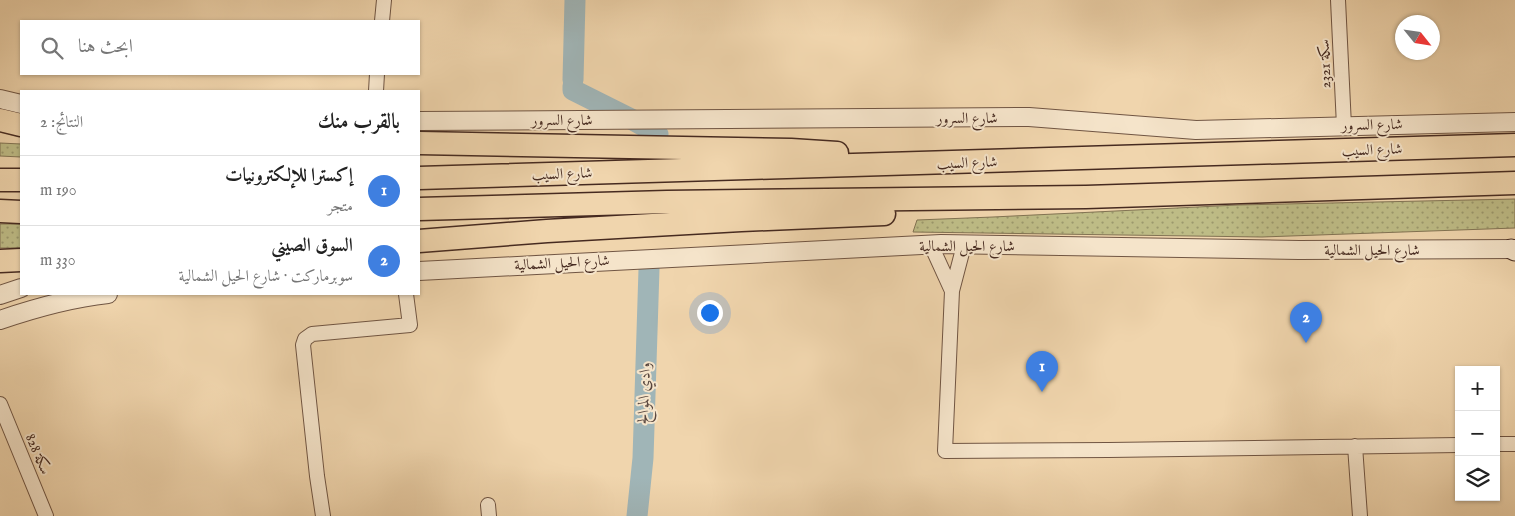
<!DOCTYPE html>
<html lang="ar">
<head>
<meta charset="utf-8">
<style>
  body { margin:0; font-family:"IM FELL English",Amiri,serif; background:#f6f6f6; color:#222; direction:rtl }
  .controls { position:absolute; right:15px; bottom:15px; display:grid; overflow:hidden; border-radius:0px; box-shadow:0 1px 4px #0004 }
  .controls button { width:45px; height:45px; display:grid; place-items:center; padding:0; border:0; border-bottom:1px solid #e0e0e0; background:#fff; color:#222; font:25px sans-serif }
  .compass { position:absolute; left:1395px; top:15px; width:45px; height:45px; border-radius:50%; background:#fff; box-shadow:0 1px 4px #0004; rotate:120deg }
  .you { position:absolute; left:709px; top:312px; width:18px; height:18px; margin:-12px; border:4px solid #fff; border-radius:50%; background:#1a73e8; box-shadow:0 0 0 8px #1a73e833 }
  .badge { display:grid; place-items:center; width:32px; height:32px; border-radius:50%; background:#2563eb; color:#fff; font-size:16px; font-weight:700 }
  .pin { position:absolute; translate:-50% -41px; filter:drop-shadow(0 1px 2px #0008) }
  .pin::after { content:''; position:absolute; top:26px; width:18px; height:15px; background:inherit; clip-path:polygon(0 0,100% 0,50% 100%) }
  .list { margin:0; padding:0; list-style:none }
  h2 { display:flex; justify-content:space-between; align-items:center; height:65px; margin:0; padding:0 20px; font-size:21px }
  h2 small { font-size:16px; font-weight:400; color:#767676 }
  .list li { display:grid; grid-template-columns:32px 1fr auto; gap:15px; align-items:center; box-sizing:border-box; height:70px; padding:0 20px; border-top:1px solid #e0e0e0 }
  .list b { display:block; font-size:19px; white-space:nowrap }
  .list p { margin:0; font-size:16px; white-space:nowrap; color:#767676 }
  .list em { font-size:16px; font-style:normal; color:#767676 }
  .icon { flex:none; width:28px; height:28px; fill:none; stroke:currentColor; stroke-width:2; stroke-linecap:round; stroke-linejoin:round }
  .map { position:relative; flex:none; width:1515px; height:516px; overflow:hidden; direction:ltr }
  .search { position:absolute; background:#fff; box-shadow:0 1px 4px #0004; left:20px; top:20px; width:400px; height:55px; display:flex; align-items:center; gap:12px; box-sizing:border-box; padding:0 18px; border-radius:0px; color:#767676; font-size:19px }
  .panel { position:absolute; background:#fff; box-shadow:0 1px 4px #0004; left:20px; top:90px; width:400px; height:205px; border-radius:0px; direction:rtl }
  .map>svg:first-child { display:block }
  .green { fill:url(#green-dots); stroke:#827353 }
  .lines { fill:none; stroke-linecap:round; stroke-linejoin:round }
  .river { stroke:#a0b5b7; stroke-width:21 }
  .minor-casing { stroke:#705543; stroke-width:16 }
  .tertiary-casing { stroke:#705543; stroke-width:20 }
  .secondary-casing { stroke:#462a20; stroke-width:21 }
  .trunk-casing { stroke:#462a20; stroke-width:25 }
  .minor { stroke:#f5e4ca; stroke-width:14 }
  .tertiary { stroke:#f5e4ca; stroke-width:18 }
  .secondary { stroke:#f5e4ca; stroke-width:19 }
  .trunk { stroke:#f0d5ad; stroke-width:22 }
  .labels { text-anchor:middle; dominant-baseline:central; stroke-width:4; stroke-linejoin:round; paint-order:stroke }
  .street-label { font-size:15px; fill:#462a20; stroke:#f5e4ca }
  .water-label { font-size:16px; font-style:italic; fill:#58463e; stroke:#f5e4ca }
</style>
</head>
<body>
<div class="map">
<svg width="1515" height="516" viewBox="0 0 1515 516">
  <defs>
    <pattern id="green-dots" width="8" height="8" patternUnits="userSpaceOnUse" patternTransform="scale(1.25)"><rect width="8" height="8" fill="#bebc86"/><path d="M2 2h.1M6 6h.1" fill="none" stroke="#9c996d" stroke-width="1.8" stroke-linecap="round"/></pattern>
  </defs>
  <rect width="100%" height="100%" fill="#f0d5ad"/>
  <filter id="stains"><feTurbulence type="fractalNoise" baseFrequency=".004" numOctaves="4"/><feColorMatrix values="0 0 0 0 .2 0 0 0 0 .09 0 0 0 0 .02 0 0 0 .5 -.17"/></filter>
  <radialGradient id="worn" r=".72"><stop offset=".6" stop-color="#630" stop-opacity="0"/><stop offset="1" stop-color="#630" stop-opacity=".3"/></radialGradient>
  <!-- green -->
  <path class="green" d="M0,143L21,144V157L0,156Z
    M1515,199V228L1262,237L913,232L917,220L993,217L1238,205Z
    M0,224H21V248H0Z"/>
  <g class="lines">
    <!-- river -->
    <path class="river" d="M573,80L575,0
      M573,86V90L633,120L658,134
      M637,516L643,458L649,269"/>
    <defs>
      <path id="minor" d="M1338,0L1344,126
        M382,21L384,0
        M376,91L377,74
        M931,245L952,291
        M964,245L952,291L945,451L1109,450L1459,445
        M0,404L46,516
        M1496,444H1515
        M1355,446L1360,516
        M488,505L489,516
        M323,516L317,476L303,345L305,339L312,334L410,325L406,294"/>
      <path id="tertiary" d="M0,99L21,104
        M419,121L1029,117L1196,130L1515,122
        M419,271L941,244L1299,250L1515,249
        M0,295L21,288
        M0,320C35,308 71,298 108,294"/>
      <path id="secondary" d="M1511,249L1515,251"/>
      <path id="trunk" d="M0,120L21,125
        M419,143L791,150L837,153
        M419,178L1515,145
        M0,180H21
        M419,209L667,202L1086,197L1515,183
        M0,211L21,212
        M419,241L547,231L741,220L884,214
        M0,261L21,260"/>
    </defs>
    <!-- minor casing -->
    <use href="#minor" class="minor-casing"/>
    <!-- tertiary casing -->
    <use href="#tertiary" class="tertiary-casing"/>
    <!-- secondary casing -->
    <use href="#secondary" class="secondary-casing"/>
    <!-- trunk casing -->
    <use href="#trunk" class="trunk-casing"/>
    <!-- minor -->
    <use href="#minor" class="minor"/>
    <!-- tertiary -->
    <use href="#tertiary" class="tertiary"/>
    <!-- secondary -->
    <use href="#secondary" class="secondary"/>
    <!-- trunk -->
    <use href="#trunk" class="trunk"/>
  </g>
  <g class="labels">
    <!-- street labels -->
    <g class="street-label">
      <text transform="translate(1325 64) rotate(-92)">سكة 2321</text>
      <text x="967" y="118">شارع السرور</text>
      <text x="562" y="120">شارع السرور</text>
      <text transform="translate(1372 125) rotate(-1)">شارع السرور</text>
      <text transform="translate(1372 150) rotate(-2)">شارع السيب</text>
      <text transform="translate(967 163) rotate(-2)">شارع السيب</text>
      <text transform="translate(562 174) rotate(-2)">شارع السيب</text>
      <text x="967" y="246">شارع الحيل الشمالية</text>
      <text x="1372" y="250">شارع الحيل الشمالية</text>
      <text transform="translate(562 263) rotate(-3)">شارع الحيل الشمالية</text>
      <text transform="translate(38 454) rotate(67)">سكة 828</text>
    </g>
    <!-- water labels -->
    <g class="water-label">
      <text transform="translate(645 393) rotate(-88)">وادي الموالح</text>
    </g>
  </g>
  <rect width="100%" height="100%" filter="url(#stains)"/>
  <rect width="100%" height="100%" fill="url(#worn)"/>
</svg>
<div class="controls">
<button>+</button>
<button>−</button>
<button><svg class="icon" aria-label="layers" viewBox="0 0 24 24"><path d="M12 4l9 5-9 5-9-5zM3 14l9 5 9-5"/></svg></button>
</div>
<svg class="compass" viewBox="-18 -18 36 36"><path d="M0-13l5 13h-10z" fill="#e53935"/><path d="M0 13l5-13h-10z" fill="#767676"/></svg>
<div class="you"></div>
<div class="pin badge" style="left:1042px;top:392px;background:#3f7fe0">1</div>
<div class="pin badge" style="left:1306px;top:343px;background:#3f7fe0">2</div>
<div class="search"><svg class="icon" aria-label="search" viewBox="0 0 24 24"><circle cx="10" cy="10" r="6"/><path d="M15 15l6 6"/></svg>ابحث هنا</div>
<section class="panel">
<h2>بالقرب منك<small>النتائج: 2</small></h2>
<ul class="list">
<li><span class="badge" style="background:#3f7fe0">1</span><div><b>إكسترا للإلكترونيات</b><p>متجر</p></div><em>190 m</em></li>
<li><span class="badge" style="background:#3f7fe0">2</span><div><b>السوق الصيني</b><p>سوبرماركت · شارع الحيل الشمالية</p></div><em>330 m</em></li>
</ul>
</section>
</div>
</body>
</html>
